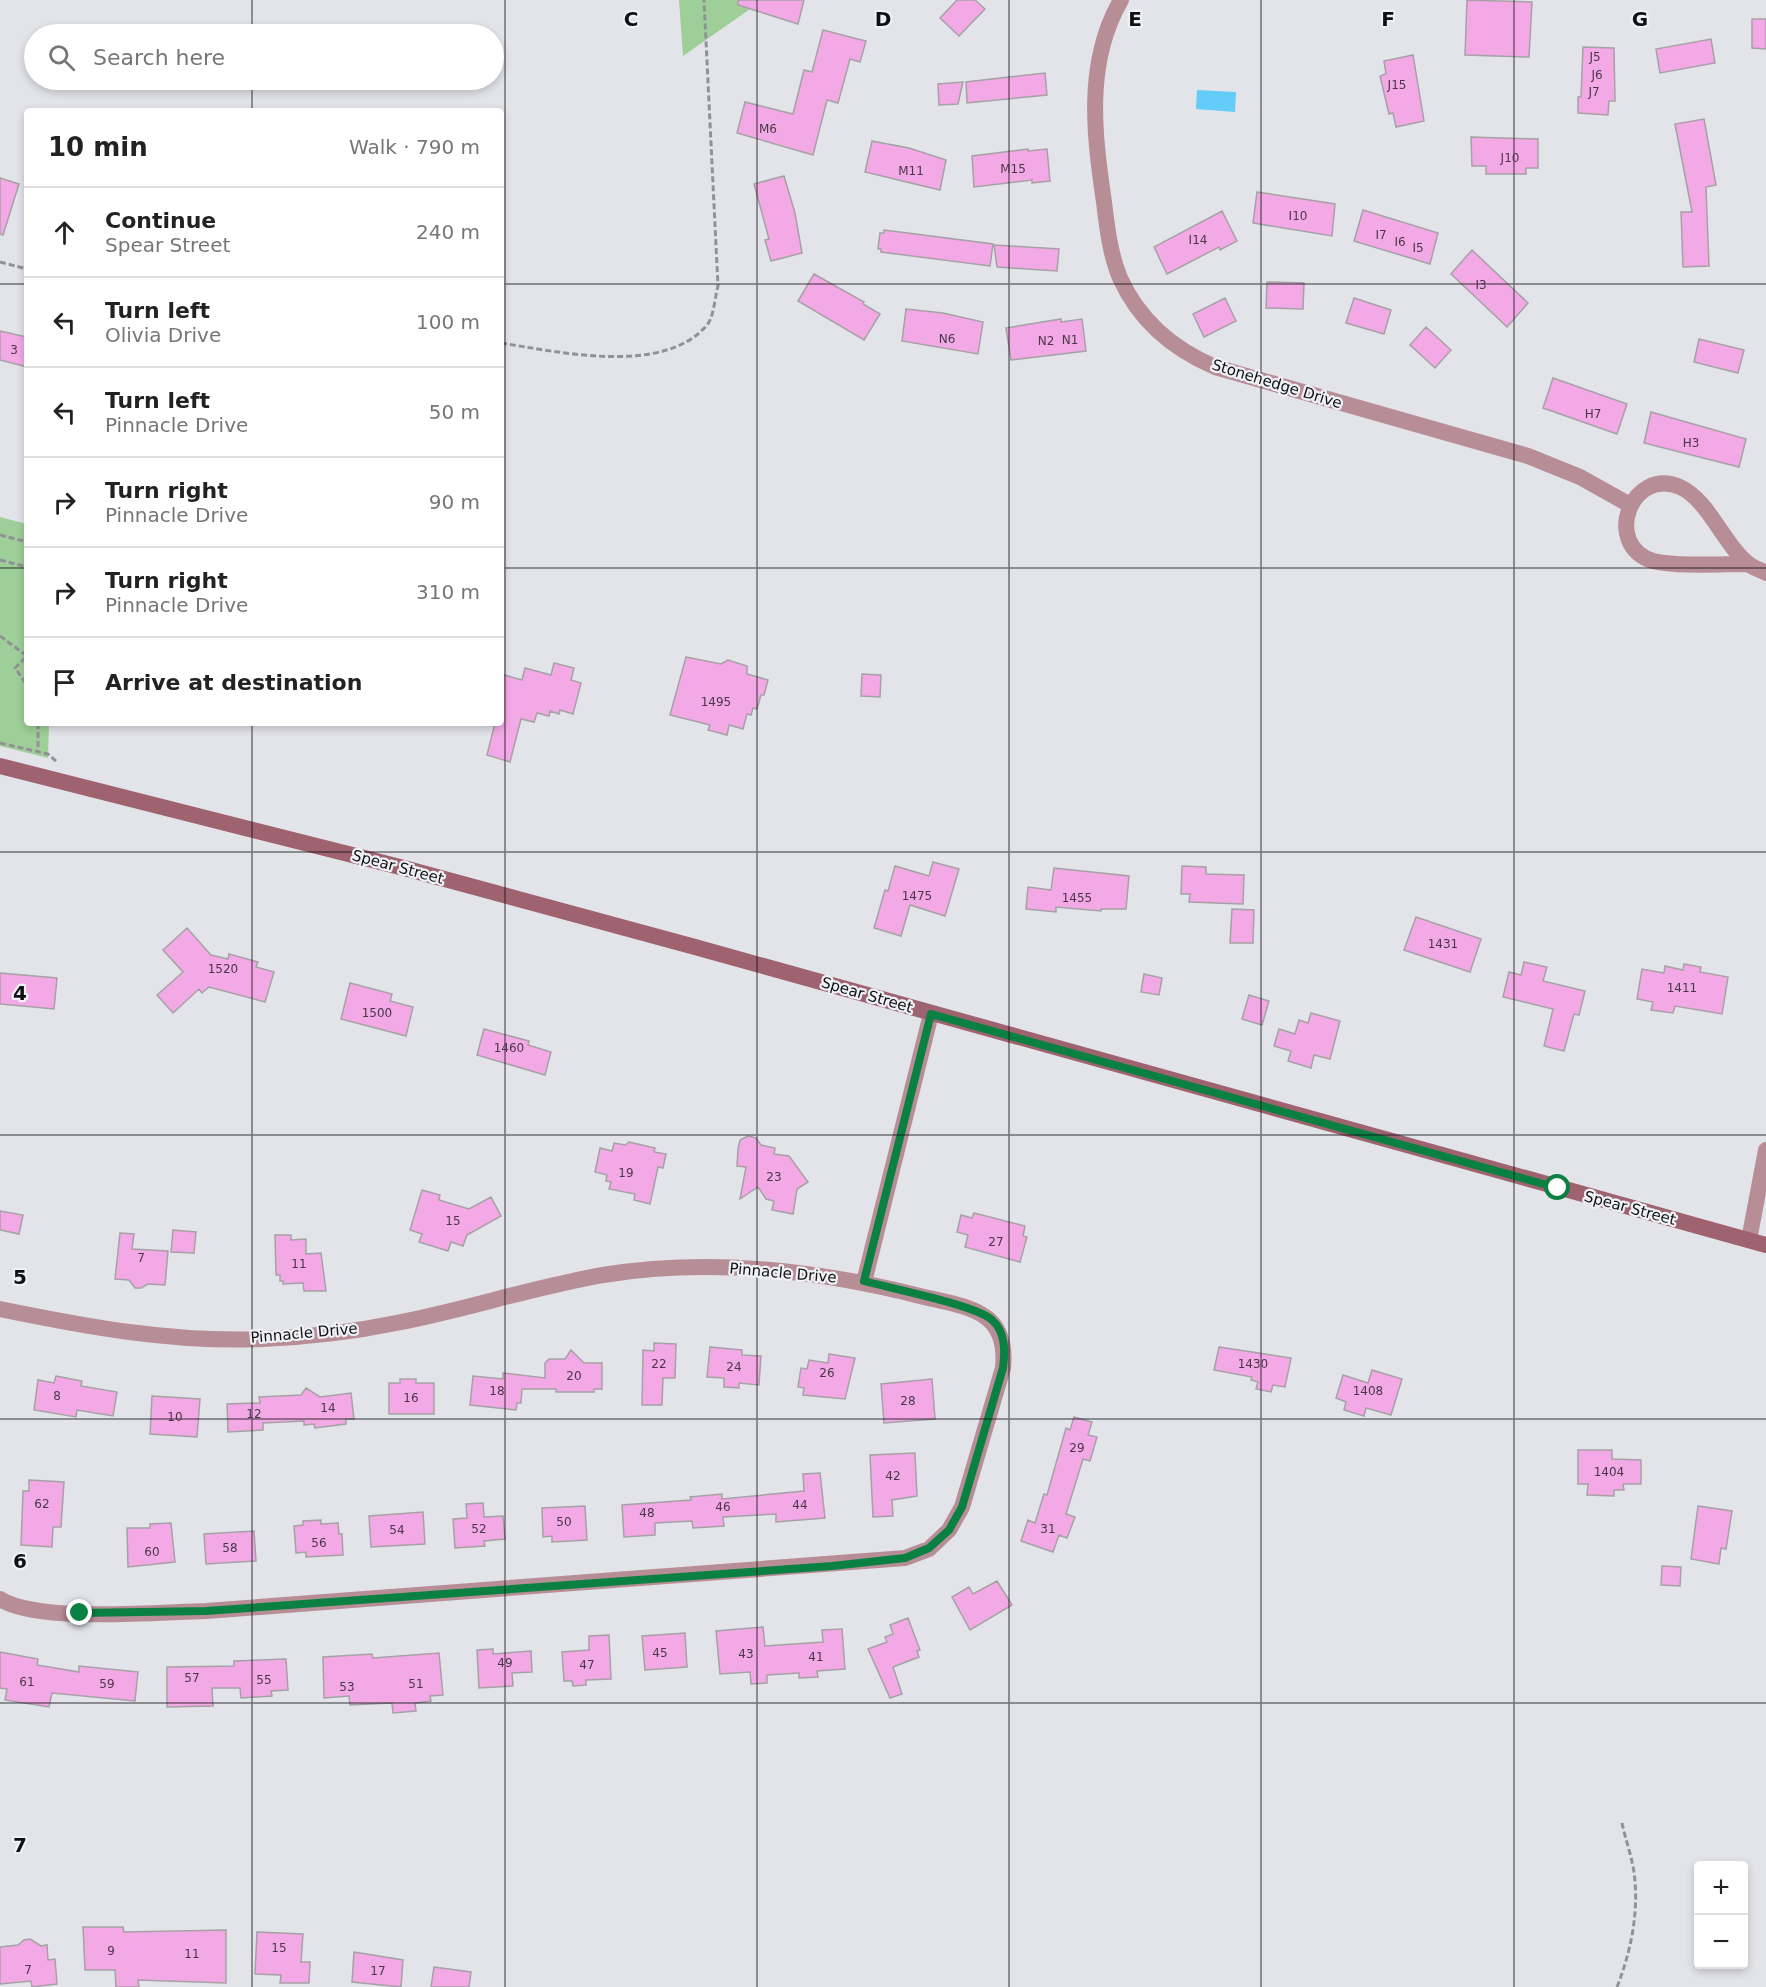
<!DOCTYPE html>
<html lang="en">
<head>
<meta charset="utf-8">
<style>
  body { margin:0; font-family:"DejaVu Sans",sans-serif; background:#f2f2f2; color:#222 }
  .controls { position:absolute; right:18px; bottom:18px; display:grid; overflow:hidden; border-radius:6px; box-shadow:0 3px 9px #0003 }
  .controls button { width:54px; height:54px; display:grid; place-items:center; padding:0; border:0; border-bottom:2px solid #e0e0e0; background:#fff; color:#222; font:30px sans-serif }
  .stop { position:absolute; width:18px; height:18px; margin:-14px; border:4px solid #0b8043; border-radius:50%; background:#fff }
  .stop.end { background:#0b8043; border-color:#fff; box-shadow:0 2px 6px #0008 }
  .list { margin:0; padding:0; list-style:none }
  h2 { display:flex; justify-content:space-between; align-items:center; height:78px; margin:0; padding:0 24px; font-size:26px }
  h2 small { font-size:20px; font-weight:400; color:#767676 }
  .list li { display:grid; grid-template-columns:39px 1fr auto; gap:18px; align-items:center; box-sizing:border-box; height:90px; padding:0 24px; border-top:2px solid #e0e0e0 }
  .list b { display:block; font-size:22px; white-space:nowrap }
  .list p { margin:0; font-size:20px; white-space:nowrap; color:#767676 }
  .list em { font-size:20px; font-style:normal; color:#767676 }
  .icon { flex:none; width:33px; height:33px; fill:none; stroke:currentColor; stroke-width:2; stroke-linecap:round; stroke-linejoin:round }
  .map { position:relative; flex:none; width:1766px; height:1987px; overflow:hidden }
  .search { position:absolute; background:#fff; box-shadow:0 3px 9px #0003; left:24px; top:24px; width:480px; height:66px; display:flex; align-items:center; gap:15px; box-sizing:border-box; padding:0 21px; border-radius:33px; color:#767676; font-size:22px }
  .panel { position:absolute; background:#fff; box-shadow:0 3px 9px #0003; left:24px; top:108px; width:480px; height:618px; border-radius:6px }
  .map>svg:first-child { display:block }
  .green { fill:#9ecf98 }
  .water { fill:#64ccf9 }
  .building { fill:#f3a9e5; stroke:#a6a1a5; stroke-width:1.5 }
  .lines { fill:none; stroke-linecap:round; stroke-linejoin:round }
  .path { stroke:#919296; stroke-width:3; stroke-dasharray:6 3; stroke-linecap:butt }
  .minor { stroke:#b88e96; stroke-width:16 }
  .secondary { stroke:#9f6370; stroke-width:16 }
  .route { stroke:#0b8043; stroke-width:8 }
  .grid { fill:none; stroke:#101113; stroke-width:1.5; stroke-opacity:0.55 }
  .labels { text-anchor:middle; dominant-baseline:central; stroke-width:4.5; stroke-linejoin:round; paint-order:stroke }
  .number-label { font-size:12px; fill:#493748 }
  .street-label { font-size:15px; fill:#101113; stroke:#f0f1f7 }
  .grid-label { font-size:20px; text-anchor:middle; font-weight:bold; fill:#101113; stroke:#f0f1f7; stroke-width:4.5; stroke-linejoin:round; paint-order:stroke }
</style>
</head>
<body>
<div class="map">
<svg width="1766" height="1987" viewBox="0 0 1766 1987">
  <rect width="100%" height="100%" fill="#e3e4ea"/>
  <!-- green -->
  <path class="green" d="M679,0H763L683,56Z
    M0,517L27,524V723H49L48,758L0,746Z"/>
  <!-- water -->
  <path class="water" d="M1197,90L1236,92L1235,112L1196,109Z"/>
  <!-- building -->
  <path class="building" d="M738,0H804L798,24L738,5Z
    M957,0H975L985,9L959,36L940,18Z
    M1467,0L1532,2L1529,57L1465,55Z
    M1752,19H1766V49L1752,48Z
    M823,30L866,41L860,62L850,59L838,103L827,100L813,155L737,133L745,102L793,114L804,70L812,72Z
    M1711,39L1715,63L1660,73L1656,49Z
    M1583,47L1614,48L1615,101H1609L1608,115L1578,113V97H1581Z
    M1413,55L1424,121L1396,127L1393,113L1389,114L1380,76L1386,74L1384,61Z
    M1045,73L1047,95L967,103L966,82Z
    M963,82L958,104L939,105L938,84Z
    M1704,119L1716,185L1706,187L1709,266L1683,267L1681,212H1692L1675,124Z
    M1471,137L1538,139V168H1526V174H1486V166H1472Z
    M872,141L909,148L946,160L940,190L865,172Z
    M1028,149V151L1047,149L1050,181L1032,183V180L974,187L972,156Z
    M784,176L795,213L802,253L771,261L765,240L769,239L754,184Z
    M0,178L19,184L3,235L0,234Z
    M1257,192L1335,204L1332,236L1253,223Z
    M1363,210L1438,233L1430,264L1354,241Z
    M1222,211L1237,241L1220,250L1219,247L1167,274L1154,247Z
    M884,230L993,244L990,266L881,252V249H878L880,233H884Z
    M994,245L1059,249L1057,271L997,267Z
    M1472,250L1528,303L1507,327L1451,274Z
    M814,274L864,302L863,304L880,314L864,340L798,301Z
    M1267,282L1304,283L1303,309L1266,308Z
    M1225,298L1236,321L1204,337L1193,314Z
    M1354,298L1391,310L1384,334L1346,323Z
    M906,309L943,313L983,322L978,354L902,341Z
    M1061,319V322L1082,319L1086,351L1011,360L1006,328Z
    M1426,327L1451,350L1435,368L1410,345Z
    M0,331L27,337V367L0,360Z
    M1699,339L1744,350L1738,373L1694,362Z
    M1553,378L1627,404L1617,434L1543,408Z
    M1651,412L1746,439L1739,467L1644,443Z
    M686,657L721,664L728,660L747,666V674L768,680L764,695H761L757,709L753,708L751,715L747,714L743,729L729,725L727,735L708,730L710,725L670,715Z
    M554,663L574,668L571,680L581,683L573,714L560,710L559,714L550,711L549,716L537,713L534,722L521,719L510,762L487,755L495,723H501V674L522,680L525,668L551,675Z
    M862,674L881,675L880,697L861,696Z
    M933,862L959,869L945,916L910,905L901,936L874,928L885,890L888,891L895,866L929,876Z
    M1182,866L1206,867V874L1244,875L1243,904L1189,902L1190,894H1181Z
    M1054,868L1129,876L1126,909H1101V911L1056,907V912L1026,909L1028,887L1051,890Z
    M1232,909L1254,910L1253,943H1230Z
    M1416,917L1481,939L1470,972L1404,950Z
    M187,928L211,955L228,959L229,954L258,962L256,967L274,972L265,1002L209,987L202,993L199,989L173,1013L157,995L183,972L163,950Z
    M1524,962L1547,967L1543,981L1585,991L1579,1015L1574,1014L1564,1051L1544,1046L1553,1009L1503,997L1509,972L1521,975Z
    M1684,964L1701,967L1700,972L1728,977L1722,1014L1675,1006L1673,1013L1651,1010L1653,1002L1637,999L1642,969L1664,973L1665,966L1683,970Z
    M0,973L57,978L54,1009L0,1004Z
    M1144,974L1162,978L1159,995L1141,992Z
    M350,983L392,994L390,1001L413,1007L406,1036L341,1019Z
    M1249,995L1269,1001L1262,1025L1242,1019Z
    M1311,1013L1340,1021L1330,1059L1314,1055L1311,1068L1288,1061L1291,1051L1274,1046L1279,1029L1295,1034L1299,1020L1308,1023Z
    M484,1029L529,1041L528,1045L551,1052L545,1075L477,1055Z
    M748,1136L756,1138L761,1145L775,1148L774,1154L789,1156L808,1182L797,1189L793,1214L772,1210L774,1201L766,1199L758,1187L740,1199L746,1167L737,1166L738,1149L740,1140Z
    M629,1142L655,1148L654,1152L666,1154L663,1168L658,1167L650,1204L634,1200L635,1194L609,1189L611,1182L606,1181L607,1175L595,1172L600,1148L612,1151L614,1143L625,1145Z
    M422,1190L440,1195L439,1200L469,1209L491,1197L501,1216L467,1235L463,1246L451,1242L448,1251L419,1242L422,1234L410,1230Z
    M0,1211L23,1215L19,1234L0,1230Z
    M974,1213L1025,1226L1023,1236L1027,1237L1020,1262L965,1247L968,1235L957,1232L961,1215L972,1218Z
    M173,1230L196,1232L194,1253L171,1252Z
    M120,1233L134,1234L132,1249L168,1251L165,1285L148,1284L141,1288H135L129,1280L115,1279Z
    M275,1235H291V1240L306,1239V1254L321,1253L326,1291H304L303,1283L283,1284V1281H280V1275H276Z
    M654,1343L676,1344L675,1378H663L662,1405H642L643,1350L654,1351Z
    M710,1347L742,1350V1355L761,1356L759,1385L739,1383V1388L724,1387V1378L707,1377Z
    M1219,1347L1291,1358L1285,1387L1273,1385L1271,1392L1256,1389L1258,1382L1251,1380L1252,1377L1214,1370Z
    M571,1350L584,1363H602V1389H594V1392H556V1389H522L521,1403H517L516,1410L470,1405L473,1376L503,1379V1373L545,1378V1363L549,1359H565Z
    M829,1354L855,1358L845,1399L803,1395L804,1388L798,1387L801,1368L807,1369L809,1360L828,1363Z
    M1372,1370L1402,1379L1391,1415L1366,1408L1364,1416L1344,1410L1346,1402L1336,1398L1343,1375L1368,1383Z
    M56,1376L82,1381L81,1386L117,1392L113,1416L77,1410L76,1417L34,1410L38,1380L54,1383Z
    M400,1379H416V1383H434V1414H389V1383H400Z
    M932,1379L935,1419L884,1423L881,1384Z
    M306,1388L320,1397L351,1393L354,1419H346V1424L315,1428L314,1424L304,1425V1421L263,1423V1430L228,1432L227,1404L260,1403L259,1397L301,1395Z
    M152,1396L200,1399L197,1437L150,1434Z
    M1074,1417L1092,1422L1088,1435L1097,1437L1090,1461L1083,1459L1066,1514L1075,1517L1067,1538L1059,1535L1053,1552L1021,1541L1028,1520L1035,1523L1044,1494L1047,1495L1066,1428L1070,1430Z
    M1578,1450H1612V1459L1641,1460V1484H1623L1624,1490H1614V1496L1587,1495L1588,1484H1578Z
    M915,1453L917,1496L892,1500L893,1516L873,1517L870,1455Z
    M820,1473L825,1518L776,1522V1514L723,1517L724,1526L693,1528L692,1521L655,1523V1535L624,1537L622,1505L691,1500L690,1497L722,1494V1499L804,1491L803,1474Z
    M29,1480L64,1482L61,1527H53L52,1547L21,1545L23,1491H29Z
    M483,1503L484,1517L503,1516L505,1539L484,1541L485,1546L455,1548L453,1519L467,1518L466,1504Z
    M585,1506L587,1540L552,1542V1536L543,1537L542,1508Z
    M1698,1506L1732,1511L1726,1549L1721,1548L1719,1564L1691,1559Z
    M423,1512L425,1544L371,1547L369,1516Z
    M321,1520V1524L338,1523L339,1534H342L343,1555L306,1557V1552L296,1553L294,1526L303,1525V1521Z
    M171,1523L175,1562L128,1567L127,1528H150V1524Z
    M254,1531L256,1561L206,1564L204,1534Z
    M1662,1566L1681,1567L1680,1586L1661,1585Z
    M997,1581L1012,1605L970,1630L952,1597L969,1587L973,1594Z
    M908,1618L920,1650L917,1651L919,1657L893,1667L902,1694L890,1698L868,1649L887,1642L885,1637L893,1634L890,1625Z
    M763,1627L765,1646L823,1642L822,1630L842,1629L845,1669L817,1671L818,1677L799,1678V1673L767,1675V1683L751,1684L750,1672L720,1674L716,1631Z
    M685,1633L687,1667L645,1670L642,1636Z
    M609,1635L611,1679L586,1680V1685L573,1686L572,1681H564L562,1652L589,1650V1636Z
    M493,1649V1654L531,1651L532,1672L512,1673L513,1686L479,1688L477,1650Z
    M0,1652L38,1659L37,1665L79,1672V1666L138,1672L135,1701L52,1693L49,1707L5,1700L7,1689L0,1688Z
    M439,1653L443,1695L430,1696L431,1701L415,1703L416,1711L393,1713L392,1703L350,1705L349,1696L324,1698L323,1657L372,1654L373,1658Z
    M286,1659L288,1690L271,1691L272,1696L241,1698L240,1688H212L213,1706L167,1707V1667L234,1666V1661Z
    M83,1927H123L124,1932L226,1930V1983L138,1980L139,1987H116L115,1970H85Z
    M257,1932L303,1934L301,1962H310L309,1983H280L281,1975L255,1974Z
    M30,1939L41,1946L47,1945L48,1960L55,1959L57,1984L32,1987L31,1981L0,1984V1947L18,1945L24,1940Z
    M354,1952L403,1960L401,1987L352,1982Z
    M434,1967L471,1972L469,1987H431Z"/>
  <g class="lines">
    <!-- path -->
    <path class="path" d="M0,262L27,269
      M501,343C559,352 664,376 707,325C714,317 715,296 718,286L704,0
      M0,535L27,542
      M0,560L27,567
      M0,636L27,656L15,668L27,685
      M38,723V751
      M0,743L48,754L57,762
      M1617,1987C1630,1954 1638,1917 1635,1882C1634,1862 1626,1842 1622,1823"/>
    <!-- minor -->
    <path class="minor" d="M1121,0C1085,62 1094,134 1104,202C1107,227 1110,254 1120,278C1139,320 1173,349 1215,367L1528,456L1580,477L1630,505
      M1749,564C1723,564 1677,567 1653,561C1602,545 1631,466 1680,487C1709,500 1724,546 1750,565C1754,568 1761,570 1766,573
      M1749,1240L1766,1150
      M864,1282L931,1014
      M0,1309C88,1327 174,1343 264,1339C307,1337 353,1332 396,1323C465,1310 533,1287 603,1275C708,1258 817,1270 920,1296C966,1307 1009,1309 1003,1368L962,1507L949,1530L929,1549L905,1558L206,1611C157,1612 39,1623 0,1599"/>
    <!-- secondary -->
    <path class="secondary" d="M0,766L404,868L695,947L1766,1245"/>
  </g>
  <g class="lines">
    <!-- route -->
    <path class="route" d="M80,1613L206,1611L832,1566L905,1558L929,1548L949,1530L962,1507L1003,1368C1005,1352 1006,1332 992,1320C976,1305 889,1288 864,1281L931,1014L1558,1188"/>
  </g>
  <!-- grid -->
  <path class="grid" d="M252,0V34M505,0V1987M757,0V1987M1009,0V1987M1261,0V1987M1514,0V1987M252,80V111M0,284H27M501,284H1766M0,568H27M501,568H1766M252,723V1987M0,852H1766M0,1135H1766M0,1419H1766M0,1703H1766"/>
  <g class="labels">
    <!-- number labels -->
    <g class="number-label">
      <text x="1595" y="57">J5</text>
      <text x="1597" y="75">J6</text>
      <text x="1397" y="85">J15</text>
      <text x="1594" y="92">J7</text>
      <text x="768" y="129">M6</text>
      <text x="1510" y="158">J10</text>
      <text x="1013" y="169">M15</text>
      <text x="911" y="171">M11</text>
      <text x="1298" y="216">I10</text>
      <text x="1381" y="235">I7</text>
      <text x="1198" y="240">I14</text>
      <text x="1400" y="242">I6</text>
      <text x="1418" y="248">I5</text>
      <text x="1481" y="285">I3</text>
      <text x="947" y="339">N6</text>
      <text x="1070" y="340">N1</text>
      <text x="1046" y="341">N2</text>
      <text x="14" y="350">3</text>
      <text x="1593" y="414">H7</text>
      <text x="1691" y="443">H3</text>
      <text x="716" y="702">1495</text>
      <text x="917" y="896">1475</text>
      <text x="1077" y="898">1455</text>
      <text x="1443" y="944">1431</text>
      <text x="223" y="969">1520</text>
      <text x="1682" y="988">1411</text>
      <text x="377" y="1013">1500</text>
      <text x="509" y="1048">1460</text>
      <text x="626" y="1173">19</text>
      <text x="774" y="1177">23</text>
      <text x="453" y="1221">15</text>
      <text x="996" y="1242">27</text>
      <text x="141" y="1258">7</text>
      <text x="299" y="1264">11</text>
      <text x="659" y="1364">22</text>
      <text x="1253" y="1364">1430</text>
      <text x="734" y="1367">24</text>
      <text x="827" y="1373">26</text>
      <text x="574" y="1376">20</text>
      <text x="497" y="1391">18</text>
      <text x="1368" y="1391">1408</text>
      <text x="57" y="1396">8</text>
      <text x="411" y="1398">16</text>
      <text x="908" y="1401">28</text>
      <text x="328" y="1408">14</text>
      <text x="254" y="1414">12</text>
      <text x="175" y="1417">10</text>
      <text x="1077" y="1448">29</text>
      <text x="1609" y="1472">1404</text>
      <text x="893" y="1476">42</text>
      <text x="42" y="1504">62</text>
      <text x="800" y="1505">44</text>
      <text x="723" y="1507">46</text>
      <text x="647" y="1513">48</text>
      <text x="564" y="1522">50</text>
      <text x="479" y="1529">52</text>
      <text x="1048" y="1529">31</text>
      <text x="397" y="1530">54</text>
      <text x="319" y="1543">56</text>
      <text x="230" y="1548">58</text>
      <text x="152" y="1552">60</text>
      <text x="660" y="1653">45</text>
      <text x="746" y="1654">43</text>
      <text x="816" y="1657">41</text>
      <text x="505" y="1663">49</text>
      <text x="587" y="1665">47</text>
      <text x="192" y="1678">57</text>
      <text x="264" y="1680">55</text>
      <text x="27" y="1682">61</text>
      <text x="107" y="1684">59</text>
      <text x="416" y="1684">51</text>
      <text x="347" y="1687">53</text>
      <text x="279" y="1948">15</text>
      <text x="111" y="1951">9</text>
      <text x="192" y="1954">11</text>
      <text x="28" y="1970">7</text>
      <text x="378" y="1971">17</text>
    </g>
    <!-- street labels -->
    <g class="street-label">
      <text transform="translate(1277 384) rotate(17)">Stonehedge Drive</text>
      <text transform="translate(398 867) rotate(15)">Spear Street</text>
      <text transform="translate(867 995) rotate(16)">Spear Street</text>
      <text transform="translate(1630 1208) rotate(15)">Spear Street</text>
      <text transform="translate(783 1273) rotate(5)">Pinnacle Drive</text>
      <text transform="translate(304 1333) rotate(-5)">Pinnacle Drive</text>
    </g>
  </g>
  <g class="grid-label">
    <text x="631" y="26">C</text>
    <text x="883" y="26">D</text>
    <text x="1135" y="26">E</text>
    <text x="1388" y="26">F</text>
    <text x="1640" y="26">G</text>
    <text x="20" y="1000">4</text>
    <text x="20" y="1284">5</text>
    <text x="20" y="1568">6</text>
    <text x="20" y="1852">7</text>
  </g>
</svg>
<div class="controls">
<button>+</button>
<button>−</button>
</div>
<div class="stop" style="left:1558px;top:1188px"></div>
<div class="stop end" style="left:80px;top:1613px"></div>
<div class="search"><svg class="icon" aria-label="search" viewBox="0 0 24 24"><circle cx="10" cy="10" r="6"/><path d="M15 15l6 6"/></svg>Search here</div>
<section class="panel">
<h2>10 min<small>Walk · 790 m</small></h2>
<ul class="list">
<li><svg class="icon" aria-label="ahead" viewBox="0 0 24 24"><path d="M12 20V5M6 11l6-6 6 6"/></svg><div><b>Continue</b><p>Spear Street</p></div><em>240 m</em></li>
<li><svg class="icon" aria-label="left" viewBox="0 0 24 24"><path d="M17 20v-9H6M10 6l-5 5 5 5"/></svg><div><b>Turn left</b><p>Olivia Drive</p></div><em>100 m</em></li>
<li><svg class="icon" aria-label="left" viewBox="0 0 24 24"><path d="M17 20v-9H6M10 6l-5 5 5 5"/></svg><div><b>Turn left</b><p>Pinnacle Drive</p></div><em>50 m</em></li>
<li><svg class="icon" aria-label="right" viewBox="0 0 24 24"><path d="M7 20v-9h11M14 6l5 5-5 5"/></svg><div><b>Turn right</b><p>Pinnacle Drive</p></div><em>90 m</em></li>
<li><svg class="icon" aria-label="right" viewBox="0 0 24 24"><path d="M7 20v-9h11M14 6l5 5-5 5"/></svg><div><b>Turn right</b><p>Pinnacle Drive</p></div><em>310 m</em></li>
<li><svg class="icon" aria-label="arrive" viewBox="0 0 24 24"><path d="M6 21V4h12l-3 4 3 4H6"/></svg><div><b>Arrive at destination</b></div></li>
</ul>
</section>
</div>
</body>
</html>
